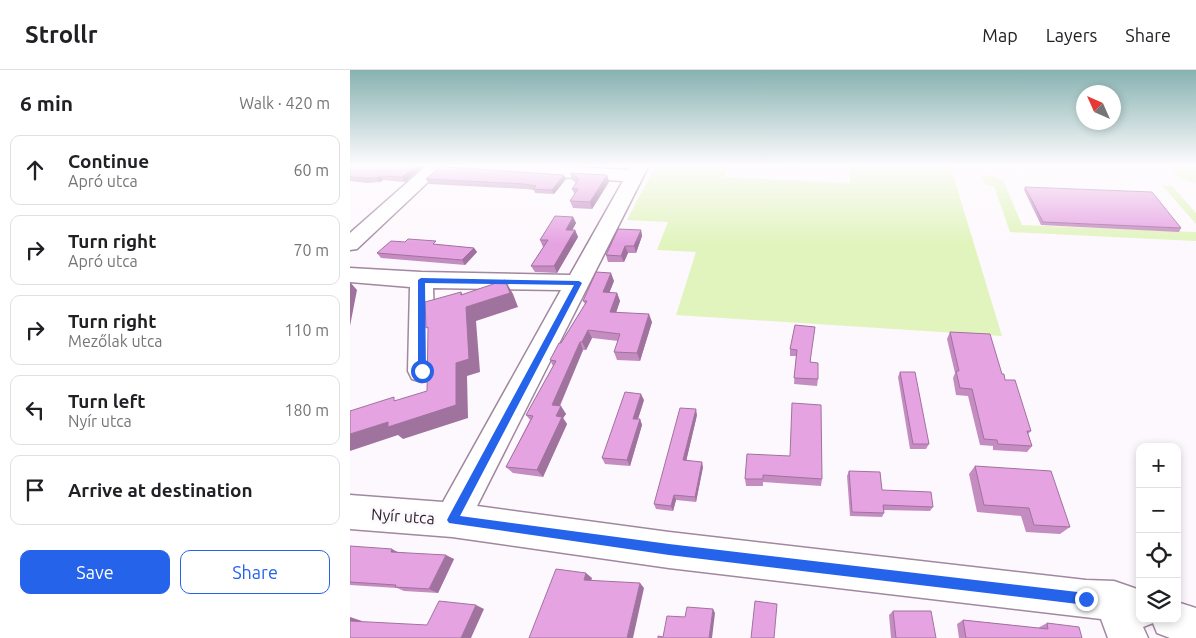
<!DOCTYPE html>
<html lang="en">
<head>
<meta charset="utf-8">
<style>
  body { margin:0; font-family:Ubuntu,sans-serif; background:#f6f6f6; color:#202124 }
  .controls { position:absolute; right:15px; bottom:15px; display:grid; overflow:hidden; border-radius:10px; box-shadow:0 2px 8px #0003 }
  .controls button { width:45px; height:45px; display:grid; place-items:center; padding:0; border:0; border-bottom:1px solid #e0e0e0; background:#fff; color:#202124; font:25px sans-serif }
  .compass { position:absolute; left:726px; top:15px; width:45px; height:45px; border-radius:50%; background:#fff; box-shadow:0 2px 8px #0003; rotate:315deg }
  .stop { position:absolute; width:15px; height:15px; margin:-11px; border:4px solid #2563eb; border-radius:50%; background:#fff }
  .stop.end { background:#2563eb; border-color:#fff; box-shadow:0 1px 5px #0008 }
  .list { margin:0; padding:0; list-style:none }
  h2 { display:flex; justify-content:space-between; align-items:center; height:65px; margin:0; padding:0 20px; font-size:21px }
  h2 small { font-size:16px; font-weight:400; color:#757577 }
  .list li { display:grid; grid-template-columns:32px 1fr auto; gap:15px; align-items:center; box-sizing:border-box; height:70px; margin:0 10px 10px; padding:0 10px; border:1px solid #e0e0e0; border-radius:10px }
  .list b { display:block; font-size:19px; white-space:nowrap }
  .list p { margin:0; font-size:16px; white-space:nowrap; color:#757577 }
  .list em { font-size:16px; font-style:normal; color:#757577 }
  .actions { display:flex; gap:10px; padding:15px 20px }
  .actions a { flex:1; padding:11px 0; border:1px solid #2563eb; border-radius:10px; text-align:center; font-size:18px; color:#2563eb }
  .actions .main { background:#2563eb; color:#fff }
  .icon { flex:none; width:28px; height:28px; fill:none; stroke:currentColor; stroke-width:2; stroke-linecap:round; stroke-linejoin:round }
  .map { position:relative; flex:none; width:846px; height:568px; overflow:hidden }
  header { display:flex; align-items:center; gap:30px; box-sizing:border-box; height:70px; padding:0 25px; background:#fff; border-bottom:1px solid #e0e0e0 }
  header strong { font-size:24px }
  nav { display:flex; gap:28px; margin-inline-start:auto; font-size:18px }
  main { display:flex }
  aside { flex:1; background:#fff }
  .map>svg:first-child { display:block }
  .green { fill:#e1f4be }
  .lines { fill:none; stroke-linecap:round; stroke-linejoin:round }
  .minor-casing { stroke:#a1879f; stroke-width:3 }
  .minor { fill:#fff; fill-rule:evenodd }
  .wall { fill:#c58cc2 }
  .shaded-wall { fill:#a0729e }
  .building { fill:#e5a3e2; stroke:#a0729e }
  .route { fill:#2563eb }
  .labels { text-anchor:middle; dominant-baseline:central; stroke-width:5; stroke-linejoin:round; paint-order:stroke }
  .near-street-label { font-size:16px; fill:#2d232c; stroke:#fdf8fd }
</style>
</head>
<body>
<header>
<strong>Strollr</strong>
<nav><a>Map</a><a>Layers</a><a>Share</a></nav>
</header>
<main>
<aside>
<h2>6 min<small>Walk · 420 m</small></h2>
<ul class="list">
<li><svg class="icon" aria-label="ahead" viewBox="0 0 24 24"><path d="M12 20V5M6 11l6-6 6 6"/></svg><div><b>Continue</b><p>Apró utca</p></div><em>60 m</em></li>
<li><svg class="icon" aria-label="right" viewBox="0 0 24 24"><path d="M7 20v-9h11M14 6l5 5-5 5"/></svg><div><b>Turn right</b><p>Apró utca</p></div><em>70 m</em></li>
<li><svg class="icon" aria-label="right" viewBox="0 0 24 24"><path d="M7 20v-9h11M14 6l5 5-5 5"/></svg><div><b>Turn right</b><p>Mezőlak utca</p></div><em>110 m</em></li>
<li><svg class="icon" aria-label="left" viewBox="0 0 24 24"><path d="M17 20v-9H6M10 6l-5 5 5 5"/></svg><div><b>Turn left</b><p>Nyír utca</p></div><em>180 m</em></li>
<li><svg class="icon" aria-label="arrive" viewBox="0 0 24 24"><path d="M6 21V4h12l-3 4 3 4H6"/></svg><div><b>Arrive at destination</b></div></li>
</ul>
<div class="actions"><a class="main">Save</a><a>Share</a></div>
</aside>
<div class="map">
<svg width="846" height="568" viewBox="0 0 846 568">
  <rect width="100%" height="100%" fill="#fdf8fd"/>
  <!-- green -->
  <path class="green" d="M306,95H377L374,107L500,113L499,95H600L652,266L326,245L346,182L307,180L318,152L277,150Z
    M817,95H846V113L831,109Z
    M642,105L653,110L672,155L846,162V171L660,162L644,116L636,115L632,108L633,106Z
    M812,115L822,116L846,143V154Z"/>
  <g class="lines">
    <defs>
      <path id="minor" d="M77,95H186L278,100L281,95H299L127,436L319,462L736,510L764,511L790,520V549H827V532L846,538V568H820L807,563L803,553L793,557L798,568H758L751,549L319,498L102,467L0,459V425L93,432L211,220L83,218L86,301L82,309L72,312L62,309L58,301L60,217L0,212V198L71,202L220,205L273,111L101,100L94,97L7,179L0,180V163Z"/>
    </defs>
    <!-- minor casing -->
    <use href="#minor" class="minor-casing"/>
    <!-- minor -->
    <use href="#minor" class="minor"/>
  </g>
  <!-- wall -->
  <path class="wall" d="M0,95H75L55,112L33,110L30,112L17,113L0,111Z
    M218,95H264L263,97Z
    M427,95H446V97L427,96Z
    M98,97L214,105L216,109L204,124L185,123L184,120L176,119L79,114L76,109Z
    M220,103L257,105L259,112L242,139L223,138L220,131L225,125L222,119L226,113L222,110Z
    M675,117L831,158L829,162L691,155L674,120Z
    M223,147L226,153L222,160H225L228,167L207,203L185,202L181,196L194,177H193L190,170Z
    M291,160L292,166L286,183H278L274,192H258L256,185Z
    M88,175L124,178L127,182L115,195L31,188L27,183Z
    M264,211L259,223H267L270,231L266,243L302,252L290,291L267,290L264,282L268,271L242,268L236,280H233L210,336L216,344L213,348L217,354L193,407L163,403L156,397L180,350L176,345L203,296L200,290L235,234L233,231Z
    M445,255L468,309L467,316L444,314L446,286H440V279Z
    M600,262L652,304L681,361L678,364L682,376L677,382L643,380V376L630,375L618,326L606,325L603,308L605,303L597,269Z
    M550,302L579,374L576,379H560L548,307Z
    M294,330L288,349H290L292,355L280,396L255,394L252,388Z
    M347,345L336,391L353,397L346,432L326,430L323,441L306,439L304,434Z
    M397,384L472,409L471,416L413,412V416H396L395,409Z
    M625,396L720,457L710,464L676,462L671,446L627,442L619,404Z
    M499,401L532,420L583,437L580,441L534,440V443L532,447L500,446L497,406Z
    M0,476L49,482L104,489L88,523L54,521L47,518L0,515Z
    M543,541L586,568H541L539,545Z
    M613,550L688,558L697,553L732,568H609L607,554Z"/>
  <!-- shaded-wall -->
  <path class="shaded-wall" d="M67,95H75L55,112L52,107Z
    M214,105L216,109L204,124L202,120Z
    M257,105L259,112L242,139L240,132Z
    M30,106L33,110L30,112L27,108Z
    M223,147L226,153L219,166L216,160Z
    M225,160L228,167L207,203L204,196Z
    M291,160L292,166L286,183L284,176Z
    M275,176L278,183L274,192L271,186Z
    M124,178L127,182L115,195L112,190Z
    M261,203L264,211L256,231L253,222Z
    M155,210L163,224L168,237L126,251L130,302L117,306L118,348L53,369L48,365L0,381V364L38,352L43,355L106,293L111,222L120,236Z
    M0,212L7,220L0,256Z
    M267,223L270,231L263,251L260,242Z
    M299,244L302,252L290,291L287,283Z
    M238,260L242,268L236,280L232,272Z
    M230,272L233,280L207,342L202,335Z
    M291,324L294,330L286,355L283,349Z
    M211,336L216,344L213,348L217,354L193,407L187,400L206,346Z
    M346,339L347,345L335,396L333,390Z
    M290,349L292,355L280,396L277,390Z
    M352,392L353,397L346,432L345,427Z
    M324,425L326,430L323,441L321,436Z
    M42,479L51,484L41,482Z
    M96,485L104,489L88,523L79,519Z
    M236,503L242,508L240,515L234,510Z
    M290,513L294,518L283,568H277Z
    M126,535L134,539L121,568H111Z
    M363,539L365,543L362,568H359Z
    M0,547L12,551L10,555L0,552Z"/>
  <!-- building -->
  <path class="building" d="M0,95H67L52,107L30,106L27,108H14L0,107Z
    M92,95L98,97L214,105L202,120L183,119L186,116L174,114L76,109Z
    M220,103L257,105L240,132L220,131L228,119H222L229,109Z
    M675,117L802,122L831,158L693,152Z
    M205,146L223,147L216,160H225L204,196H181L198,170H190Z
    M268,159L291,160L284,176H275L271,186L256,185Z
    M58,169L86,171L83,174L124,178L112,190L27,183L41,171L55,172Z
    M246,202L261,203L253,222L267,223L260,242L299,244L287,283L264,282L270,264L238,260L232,272H230L202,335L211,336L206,346L212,347L187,400L156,397L183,346L176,345L206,291L200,290L209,273H211L237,231H233Z
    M155,210L160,223L116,237L119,289L106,293V335L38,357V352L0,364V341L44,327V331L77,321L78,257L76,258L75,232L111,222V225Z
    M445,255L465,257L460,292L468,293V309L444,308L447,280L440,279Z
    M600,262L640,264L652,304H654L655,310H665L681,361H677L682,376L648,374L647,370L634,369L622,319L610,318L606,301H609Z
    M550,302H565L579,374H563Z
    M275,322L291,324L283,349H290L277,390L252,388Z
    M442,333L471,335L472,409L413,405V409H395L397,384L440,386Z
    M330,338L346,339L333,390L352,392L345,427L324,425L321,436L304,434Z
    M625,396L701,401L720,457L684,455L679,438L634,435Z
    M499,401L530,402L532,420L581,422L583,437L533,435L534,443L502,442Z
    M0,476L42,479L41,482L96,485L79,519L45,517L46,515L0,512Z
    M206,499L236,503L234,510L290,513L277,568H179Z
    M89,531L126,535L111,568H0V551L77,555Z
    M405,531L427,534L424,568H401Z
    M337,537L363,539L359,568H308V566L313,567L317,546L335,547Z
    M543,541H581L586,568H546Z
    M613,550L698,559L697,553L729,557L732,568H616Z"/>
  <!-- sky -->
  <linearGradient id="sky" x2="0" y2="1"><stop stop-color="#87b2b1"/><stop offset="0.55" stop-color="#fefcfe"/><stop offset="1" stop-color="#fefcfe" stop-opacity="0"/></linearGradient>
  <rect width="846" height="174" fill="url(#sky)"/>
  <!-- route -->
  <path class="route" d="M71,208L229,211L232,213L110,446L319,474L736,523L740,525L742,529L740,533L736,535L319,485L99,453L97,450L99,446L224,215L75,213L76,301L72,304L68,301V210Z"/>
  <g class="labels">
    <!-- near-street labels -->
    <g class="near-street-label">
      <text transform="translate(53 446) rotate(4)">Nyír utca</text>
    </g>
  </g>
</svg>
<div class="controls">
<button>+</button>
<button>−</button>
<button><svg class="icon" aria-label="locate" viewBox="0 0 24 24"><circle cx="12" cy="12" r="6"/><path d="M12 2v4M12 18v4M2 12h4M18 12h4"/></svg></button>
<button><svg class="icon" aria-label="layers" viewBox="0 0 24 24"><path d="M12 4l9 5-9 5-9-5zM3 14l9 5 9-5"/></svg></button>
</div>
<svg class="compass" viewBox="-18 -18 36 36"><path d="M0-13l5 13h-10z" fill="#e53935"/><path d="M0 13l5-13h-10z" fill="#757577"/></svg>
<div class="stop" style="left:72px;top:301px"></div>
<div class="stop end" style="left:736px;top:529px"></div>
</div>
</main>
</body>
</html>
